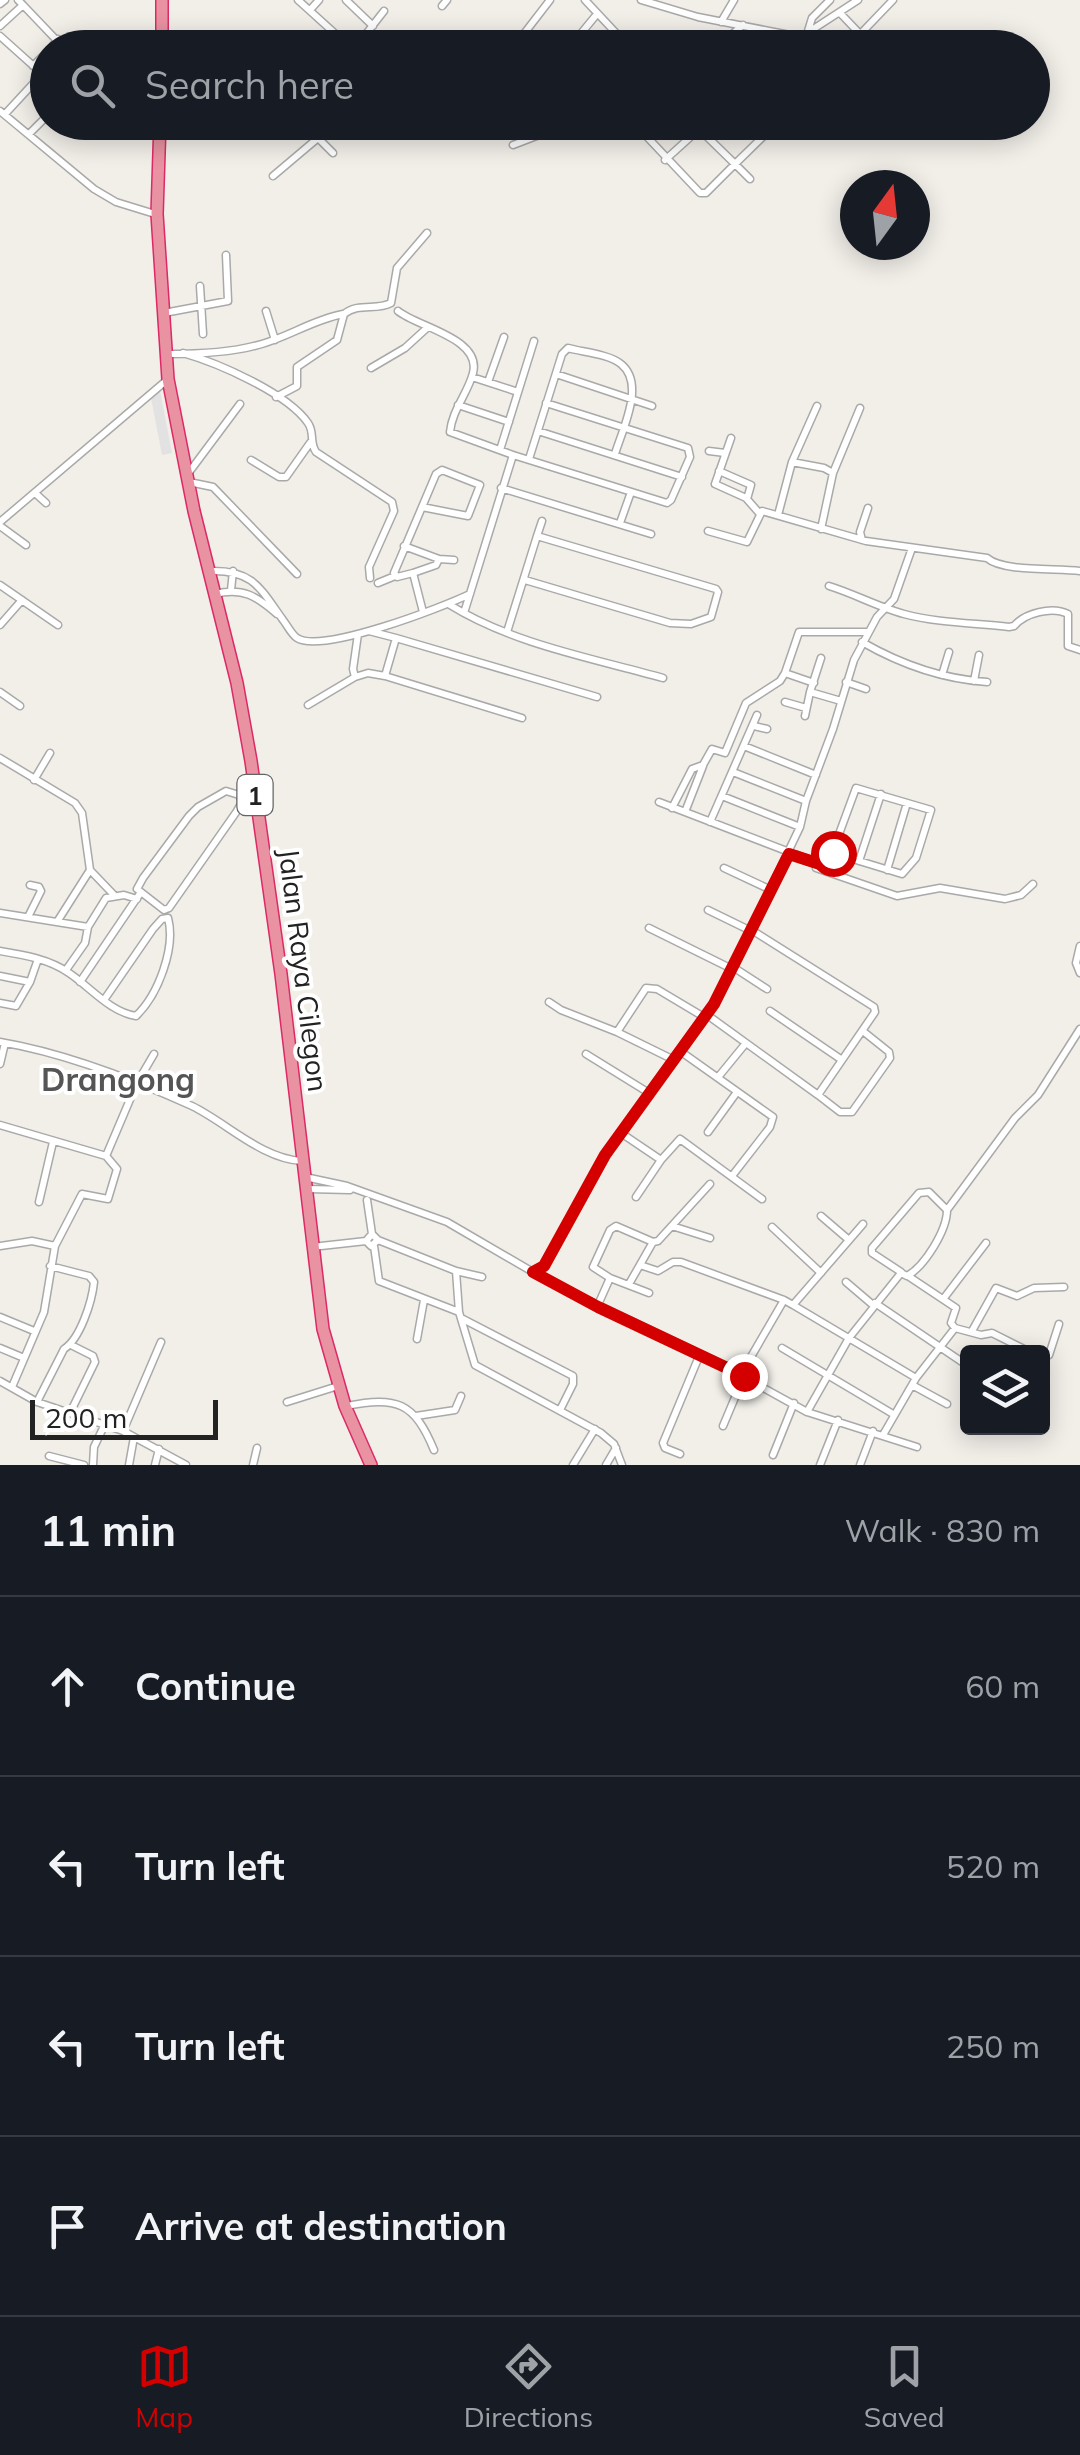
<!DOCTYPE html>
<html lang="en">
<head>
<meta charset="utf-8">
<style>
  body { margin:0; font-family:Mulish,sans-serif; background:#242831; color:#f1f3f6 }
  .controls { position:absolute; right:30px; bottom:30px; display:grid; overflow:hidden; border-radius:10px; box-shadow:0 5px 25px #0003 }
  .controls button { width:90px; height:90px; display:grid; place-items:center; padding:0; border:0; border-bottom:2px solid #363941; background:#171b24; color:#f1f3f6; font:50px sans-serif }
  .compass { position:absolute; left:840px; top:170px; width:90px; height:90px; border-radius:50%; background:#171b24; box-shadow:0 5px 25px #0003; rotate:15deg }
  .scale { position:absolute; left:30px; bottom:25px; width:188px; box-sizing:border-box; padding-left:10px; border:5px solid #222; border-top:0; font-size:28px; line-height:35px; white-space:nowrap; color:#222; -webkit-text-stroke:8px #fff; paint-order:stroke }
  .stop { position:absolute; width:30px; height:30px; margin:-22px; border:8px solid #d40000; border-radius:50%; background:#fff }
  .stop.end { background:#d40000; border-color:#fff; box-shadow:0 2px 10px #0008 }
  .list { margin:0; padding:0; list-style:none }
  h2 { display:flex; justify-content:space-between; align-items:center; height:130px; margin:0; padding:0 40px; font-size:42px }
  h2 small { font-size:32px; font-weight:400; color:#9ea1a6 }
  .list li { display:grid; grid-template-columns:65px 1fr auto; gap:30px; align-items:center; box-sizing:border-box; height:180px; padding:0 40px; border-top:2px solid #363941 }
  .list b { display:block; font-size:38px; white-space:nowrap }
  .list em { font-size:32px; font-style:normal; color:#9ea1a6 }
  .icon { flex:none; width:55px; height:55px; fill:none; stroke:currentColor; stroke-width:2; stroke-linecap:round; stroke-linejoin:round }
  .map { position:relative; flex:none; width:1080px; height:1465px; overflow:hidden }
  .search { position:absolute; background:#171b24; box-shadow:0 5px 25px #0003; left:30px; right:30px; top:30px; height:110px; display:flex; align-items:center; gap:25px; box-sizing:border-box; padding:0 35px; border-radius:55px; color:#9ea1a6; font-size:38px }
  .sheet { height:850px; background:#171b24 }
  nav { display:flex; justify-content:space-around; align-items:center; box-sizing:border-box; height:140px; border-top:2px solid #363941; background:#171b24; font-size:28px; color:#9ea1a6 }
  nav a { display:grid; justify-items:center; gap:5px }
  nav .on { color:#d40000 }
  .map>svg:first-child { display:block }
  .parking { fill:#e2e2e2 }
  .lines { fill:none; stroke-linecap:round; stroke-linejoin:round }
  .street-casing { stroke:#a9a9a9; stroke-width:9 }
  .highway-casing { stroke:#dc2a67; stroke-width:14 }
  .street { stroke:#fff; stroke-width:6 }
  .highway { stroke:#e892a2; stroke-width:11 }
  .route { stroke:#d40000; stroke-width:12 }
  .labels { text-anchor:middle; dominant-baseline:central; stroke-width:8; stroke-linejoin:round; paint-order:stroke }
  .shield { fill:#fff; stroke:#646464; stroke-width:2.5 }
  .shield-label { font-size:25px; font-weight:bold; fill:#222 }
  .street-label { font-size:28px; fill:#222; stroke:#fff }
  .quarter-label { font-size:32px; font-weight:bold; fill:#555; stroke:#fff }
</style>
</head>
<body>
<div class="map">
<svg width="1080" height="1465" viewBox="0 0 1080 1465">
  <rect width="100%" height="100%" fill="#f2efe9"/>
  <!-- parking -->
  <path class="parking" d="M160,391L172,453L162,455L151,398Z"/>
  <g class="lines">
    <defs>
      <path id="street" d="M298,0L351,48
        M346,0L373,26
        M585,0L630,48
        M641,0L698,17L800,37L825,48
        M0,4L5,0
        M23,5L64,48
        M442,6L447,0
        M310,10L319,0
        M840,13L860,34
        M721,22L734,0
        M0,26L23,5L18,0
        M808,31L812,18L830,0
        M0,36L48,79
        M801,37L858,0
        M51,48L58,39
        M355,48L384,11
        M398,48L404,42L422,48
        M513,48L550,0
        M569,48L597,14
        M716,48L743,25
        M847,48L893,0
        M33,66L48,51
        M0,111L94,189L116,202L155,214
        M6,113L42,74
        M581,122L591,132L605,122
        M633,122L700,193H706L735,164L750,179
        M692,122L735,164L778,122
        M832,122L849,134L863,122
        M491,124L493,122
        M29,134L48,115
        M318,138L333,153
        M513,145L539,135L553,122
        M665,160L707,122
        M273,176L318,138L327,122
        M200,286L203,334
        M266,311L275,340
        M398,311C417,327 482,338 473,373C468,393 452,410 450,432L513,455L464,613
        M164,313L228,301L226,255
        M183,353C218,363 287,393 308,423C315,433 309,442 316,452L392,502L394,511L369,567L370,578
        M168,354C196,354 227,353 254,346C286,339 311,320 343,314
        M371,368L405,348L428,327
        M556,374L652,406
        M472,377L518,392
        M488,382L504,337
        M276,397L297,386V367L337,340L344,314C359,302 376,311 391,303L397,268L427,233
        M458,405L509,422
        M538,431L682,477
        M731,438L715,484L746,498L760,514
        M500,450L534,341
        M709,451L725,453
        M513,455L667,503L671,500L690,457L688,448L546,403
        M529,459L562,354L568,348C582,352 609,354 621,364C646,384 622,430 615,454
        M251,460L279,477H286L310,443
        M792,462L824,468L833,473L821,529
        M719,471L751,485L747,499
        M833,473L860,408
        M187,475L240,404
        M189,482L213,487L297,574
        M501,488L651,534
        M35,493L46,503
        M422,507L468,516L480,485L442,470L436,474L394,573L397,577L413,573L423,612
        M778,515L792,462L817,406
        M0,522L167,380
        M620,523L631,492
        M0,526L26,545
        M708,531L747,542L762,511L866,541L987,558C1003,572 1056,568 1080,571
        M537,536L542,521
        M862,540L860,532L868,508
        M404,546L439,559L436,565L413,573
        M439,559L454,560
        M211,571C253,570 260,588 283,620C287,625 292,635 297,638C322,654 443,607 470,594
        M378,583L395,576
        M0,585L58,625
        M829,586C855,594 878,607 904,614C938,623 974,623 1009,627L1014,626C1025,613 1052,606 1068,614V646L1080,650
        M231,590L233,571
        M215,594C243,587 256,596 277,614
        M450,605C513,644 592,658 663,678
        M0,625L22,600
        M369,631L396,638
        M507,632L537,536L716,589L718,592L711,617L691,624L670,623L525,580
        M358,634L353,669L355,677L368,673L385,676L522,718
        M862,642C902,665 942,679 987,682
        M821,658L810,692L841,701
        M785,673L814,683
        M942,675L949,652
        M385,676L396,638L597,697
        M974,681L979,655
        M846,682L866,689
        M0,692L20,706
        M785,702L806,708
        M308,705L355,677
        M805,716L810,692
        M754,726L767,729
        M744,746L816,775
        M0,758L75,803L82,813L90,870L57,922
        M733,772L806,801
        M34,780L50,753
        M239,795L242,802L237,811L169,908L164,910L137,889L143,878L189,816L198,807L226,791L239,795L254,790
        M722,796L800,827
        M659,802L823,865L828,864L856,788L931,810L916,858L902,874L833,853
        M672,808L692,769L703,765L712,749L725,753L746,703L780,681L785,673L799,632H868
        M685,812L703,766
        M710,822L757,715
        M859,861L881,794
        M724,868L769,889
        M816,868L897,896L940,888L1005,899L1021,895L1033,884
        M90,870L114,895
        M887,870L907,803
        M708,910L749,930
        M0,913L88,927L106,898L124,895L137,899
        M28,917L41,891L39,887L30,885
        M649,928L732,969
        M1080,946L1076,963L1080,973
        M0,951C24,955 49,959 69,973C90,987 110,1012 136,1016C158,995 176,948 168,918L162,919L153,929L104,1000
        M733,967L767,989
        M66,970L85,943L88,927
        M0,976L30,982L38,959
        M80,982L139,895
        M549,1002L561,1010L617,1032
        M0,1003L16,1006L30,982
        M770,1011L842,1060
        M706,1014L818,1095L875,1012L874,1007L750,929
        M0,1042C65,1053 132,1079 192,1106C227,1123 262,1159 302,1161
        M680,1051L773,1117L770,1127L732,1176
        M586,1054L649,1093
        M674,1060L617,1032L646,988L657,989L704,1017
        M0,1064L5,1043
        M719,1076L746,1043
        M818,1095L840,1112H852L890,1058L889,1052L864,1032
        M0,1125L106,1156L117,1169L108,1199L82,1194L55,1246L44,1312L12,1387
        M708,1132L737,1092
        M621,1133L661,1160L680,1139L762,1199
        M106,1156L137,1083L154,1054
        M305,1177L347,1186L447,1222L550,1282L713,1360L807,1412L917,1447
        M308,1189L350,1190
        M636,1197L661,1160
        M367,1200L372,1234
        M39,1202L53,1142
        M821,1216L849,1240
        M672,1226L710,1238
        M772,1227L821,1273
        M378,1240L456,1271L459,1312
        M0,1246L32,1241L55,1246
        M374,1246L379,1281L459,1312L475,1365L601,1433L614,1444L622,1465
        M312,1247L366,1241L372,1234L378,1240L371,1246L366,1241
        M640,1265L658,1271L673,1262H681L784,1300
        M456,1271L482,1277
        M533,1272L544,1266L605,1155L713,1004L732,969L800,827L806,801L833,729L854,660L877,617L894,599L912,548
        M901,1272L872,1253V1248L919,1193L929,1192L947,1210
        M908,1276L956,1308L951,1323L955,1328
        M846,1282L873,1305
        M629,1284L653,1242L658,1241L710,1184
        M649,1293L610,1278L593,1267L610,1230L616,1226L653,1242
        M944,1298L986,1243
        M875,1303L968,1366
        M793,1305L916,1378
        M597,1307L610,1278
        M0,1317L34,1331
        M461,1318L573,1376V1384L560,1410
        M972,1331L996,1288L1017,1296L1034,1288L1064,1287
        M417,1339L424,1300
        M0,1348L24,1358
        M782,1348L893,1414
        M1042,1358L1049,1355L1059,1324
        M741,1374L784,1300L793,1305L863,1224
        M0,1381L37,1402L123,1431L186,1465
        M912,1385L947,1404
        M37,1402L64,1349C80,1339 92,1302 94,1282L89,1276L50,1266
        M287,1402L338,1386
        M346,1406C397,1396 414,1402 434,1450
        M807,1412L849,1338L901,1273L907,1276C925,1266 947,1230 947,1210L1015,1118L1038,1095L1080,1029
        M70,1413L95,1362L93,1356L71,1345
        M416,1416L455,1410L461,1396
        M723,1426L744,1376
        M123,1431L161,1342
        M883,1435L916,1378L955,1328L981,1335L992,1333L1030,1352
        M680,1454L665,1448L663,1443L700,1354
        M773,1455L794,1403
        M49,1456L84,1465
        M93,1465L94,1447L104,1426
        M129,1465L134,1437
        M155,1465L159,1449
        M253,1465L257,1448
        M573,1465L595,1429
        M606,1465L616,1448
        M820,1465L838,1420
        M860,1465L873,1431"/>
      <path id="highway" d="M162,0V48
        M160,122L157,214L168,379L194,511L237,683L251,761L281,974L323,1329L345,1406L371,1465"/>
    </defs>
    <!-- street casing -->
    <use href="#street" class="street-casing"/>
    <!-- highway casing -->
    <use href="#highway" class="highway-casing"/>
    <!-- street -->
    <use href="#street" class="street"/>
    <!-- highway -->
    <use href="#highway" class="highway"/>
  </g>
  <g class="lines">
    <!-- route -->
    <path class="route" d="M744,1376L598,1307L533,1272L544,1266L605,1155L714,1004L789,854L826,866L833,853"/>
  </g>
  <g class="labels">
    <!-- shield labels -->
    <rect class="shield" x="237.5" y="775" width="35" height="40" rx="8"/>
    <g class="shield-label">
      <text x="255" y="795">1</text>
    </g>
    <!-- street labels -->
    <g class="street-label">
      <text transform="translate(304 970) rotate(83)">Jalan Raya Cilegon</text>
    </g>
    <!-- quarter labels -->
    <g class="quarter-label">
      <text x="118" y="1079">Drangong</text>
    </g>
  </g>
</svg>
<div class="controls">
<button><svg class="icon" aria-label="layers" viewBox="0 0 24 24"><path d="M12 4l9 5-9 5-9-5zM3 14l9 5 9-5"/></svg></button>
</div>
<svg class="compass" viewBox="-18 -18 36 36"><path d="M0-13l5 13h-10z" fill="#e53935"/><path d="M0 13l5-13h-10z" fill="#9ea1a6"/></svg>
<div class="scale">200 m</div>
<div class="stop" style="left:833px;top:853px"></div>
<div class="stop end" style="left:744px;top:1376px"></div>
<div class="search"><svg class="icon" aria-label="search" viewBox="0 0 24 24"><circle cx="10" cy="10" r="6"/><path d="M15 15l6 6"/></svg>Search here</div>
</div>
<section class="sheet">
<h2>11 min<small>Walk · 830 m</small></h2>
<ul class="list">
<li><svg class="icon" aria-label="ahead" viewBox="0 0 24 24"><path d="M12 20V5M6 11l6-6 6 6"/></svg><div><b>Continue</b></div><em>60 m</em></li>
<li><svg class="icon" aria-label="left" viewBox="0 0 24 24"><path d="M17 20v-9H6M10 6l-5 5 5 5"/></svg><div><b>Turn left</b></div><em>520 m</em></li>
<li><svg class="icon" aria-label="left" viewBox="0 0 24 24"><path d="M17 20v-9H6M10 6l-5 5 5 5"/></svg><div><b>Turn left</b></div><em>250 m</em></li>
<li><svg class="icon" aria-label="arrive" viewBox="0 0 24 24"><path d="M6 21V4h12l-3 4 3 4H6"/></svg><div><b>Arrive at destination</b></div></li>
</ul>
</section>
<nav>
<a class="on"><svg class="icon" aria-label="map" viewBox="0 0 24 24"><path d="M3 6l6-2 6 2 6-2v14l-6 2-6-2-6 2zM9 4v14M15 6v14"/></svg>Map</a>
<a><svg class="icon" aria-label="directions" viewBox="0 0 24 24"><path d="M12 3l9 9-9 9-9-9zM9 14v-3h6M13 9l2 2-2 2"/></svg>Directions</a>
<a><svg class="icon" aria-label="saved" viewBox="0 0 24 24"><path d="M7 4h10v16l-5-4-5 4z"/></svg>Saved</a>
</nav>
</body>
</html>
